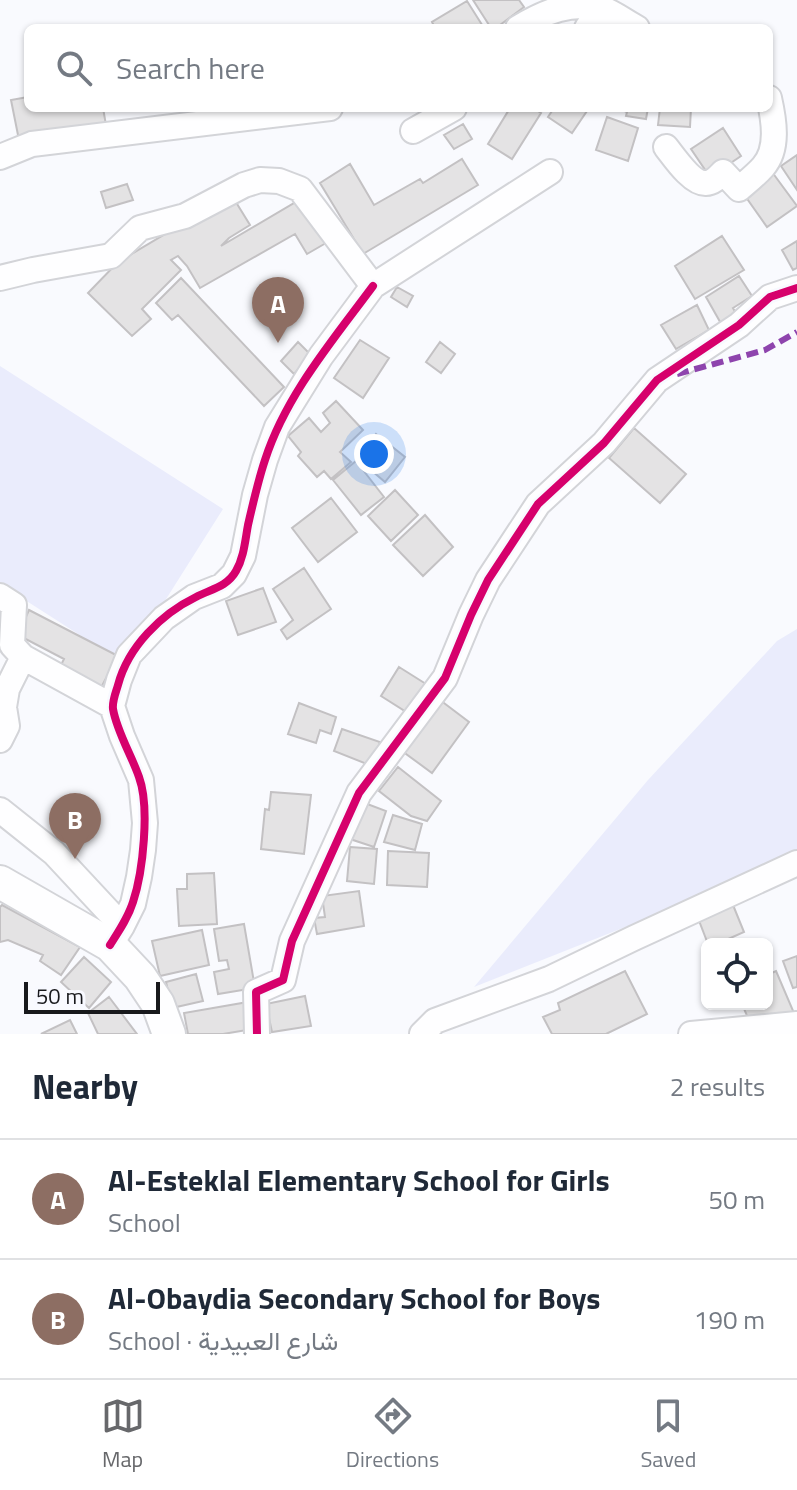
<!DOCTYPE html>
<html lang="en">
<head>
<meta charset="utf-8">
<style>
  body { margin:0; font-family:"Titillium Web",Vazirmatn,sans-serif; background:#f6f6f7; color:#1f2937 }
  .controls { position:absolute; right:24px; bottom:24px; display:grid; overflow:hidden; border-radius:12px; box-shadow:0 2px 6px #0004 }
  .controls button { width:72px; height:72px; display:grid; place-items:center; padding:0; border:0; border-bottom:2px solid #e0e1e3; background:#fff; color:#1f2937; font:40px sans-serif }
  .scale { position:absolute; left:24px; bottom:20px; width:136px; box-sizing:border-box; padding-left:8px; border:4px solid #18191c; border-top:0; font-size:22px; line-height:28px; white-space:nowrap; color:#18191c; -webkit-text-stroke:6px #f8f9ff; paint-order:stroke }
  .you { position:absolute; left:374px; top:454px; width:28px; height:28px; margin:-20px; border:6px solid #fff; border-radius:50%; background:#1a73e8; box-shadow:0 0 0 12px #1a73e833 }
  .badge { display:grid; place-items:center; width:52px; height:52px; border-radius:50%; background:#67686b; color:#fff; font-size:26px; font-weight:700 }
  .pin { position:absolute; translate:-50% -66px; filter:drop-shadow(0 2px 4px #0008) }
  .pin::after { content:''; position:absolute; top:42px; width:28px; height:24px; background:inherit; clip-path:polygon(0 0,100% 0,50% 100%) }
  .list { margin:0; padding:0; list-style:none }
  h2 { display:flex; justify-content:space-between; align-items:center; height:104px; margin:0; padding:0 32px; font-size:34px }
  h2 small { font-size:26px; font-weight:400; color:#747a83 }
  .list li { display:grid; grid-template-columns:52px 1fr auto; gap:24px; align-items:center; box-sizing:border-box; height:120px; padding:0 32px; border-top:2px solid #e0e1e3 }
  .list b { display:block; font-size:30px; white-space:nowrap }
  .list p { margin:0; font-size:26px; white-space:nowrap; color:#747a83 }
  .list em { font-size:26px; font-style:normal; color:#747a83 }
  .icon { flex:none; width:44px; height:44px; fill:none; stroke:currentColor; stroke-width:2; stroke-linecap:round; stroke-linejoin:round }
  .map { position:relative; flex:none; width:797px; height:1034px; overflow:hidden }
  .search { position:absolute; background:#fff; box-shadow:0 2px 6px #0004; left:24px; right:24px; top:24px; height:88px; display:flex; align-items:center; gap:20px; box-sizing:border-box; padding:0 28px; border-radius:12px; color:#747a83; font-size:30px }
  .sheet { height:344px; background:#fff }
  nav { display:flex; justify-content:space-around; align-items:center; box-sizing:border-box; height:112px; border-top:2px solid #e0e1e3; background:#fff; font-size:22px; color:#747a83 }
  nav a { display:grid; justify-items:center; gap:4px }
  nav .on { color:#67686b }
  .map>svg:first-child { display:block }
  .green { fill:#eaecfc }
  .building { fill:#e4e3e4; stroke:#c3c1c3; stroke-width:2 }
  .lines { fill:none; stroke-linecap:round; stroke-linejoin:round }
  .minor-casing { stroke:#d3d4d8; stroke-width:28 }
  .major-casing { stroke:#d3d4d8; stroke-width:36 }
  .minor { stroke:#fefeff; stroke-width:24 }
  .major { stroke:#fefeff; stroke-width:32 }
  .quiet { stroke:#8e44ad; stroke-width:6; stroke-dasharray:12 6; stroke-linecap:butt }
  .cycleway-casing { stroke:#f8f9ff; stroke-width:13 }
  .cycleway { stroke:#d6006c; stroke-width:8 }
</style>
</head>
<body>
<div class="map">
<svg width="797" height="1034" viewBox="0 0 797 1034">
  <rect width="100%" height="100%" fill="#f9fafe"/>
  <!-- green -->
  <path class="green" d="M0,366L223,509L125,664L0,584Z
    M797,629V859L474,987L648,780L777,641Z"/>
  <!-- building -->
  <path class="building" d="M473,0H519L524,7L496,28H491Z
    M467,1L484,28H435L432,22Z
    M28,97V108H103L106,125L19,140L11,100Z
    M510,108H533L541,113L512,159L488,144Z
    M554,108H589L572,133L548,117Z
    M617,108H648L646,119L626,116L627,112Z
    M660,108H691L690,127L658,125Z
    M607,117L638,128L628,161L596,150Z
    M463,124L472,139L454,149L444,135Z
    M723,128L741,156L710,177L691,149Z
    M797,155V190L781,166Z
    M462,159L478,185L363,254L320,183L350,164L374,205L420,179L423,183Z
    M772,172L797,206L767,227L743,193Z
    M127,184L133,200L106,208L101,192Z
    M234,199L250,225L229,238L221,246L301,199L326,243L307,254L295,234L200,288L187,266L178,256L171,260L181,270L142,309L151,319L132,336L88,293L118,262L199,214Z
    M722,236L744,270L695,299L675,266Z
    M797,241V268L793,270L782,250Z
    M739,276L752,296L733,308L738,317L723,327L706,297Z
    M181,278L284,387L264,406L178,315L172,320L156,303Z
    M397,287L413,296L407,307L391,297Z
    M697,305L709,330L676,349L661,325Z
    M360,340L389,358L363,398L334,378Z
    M298,342L311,355L294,374L281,361Z
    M440,342L455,354L441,373L426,362Z
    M336,401L363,430L340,452L351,462L331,479L324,471L317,477L298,456L301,452L288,436L309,418L321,432L330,423L323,413Z
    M634,428L686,474L660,503L609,458Z
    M376,434L405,457L385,482L357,458Z
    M356,461L384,497L361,515L333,480Z
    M395,490L418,515L391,541L368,516Z
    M331,498L357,532L318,562L292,528Z
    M425,515L453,547L423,576L393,545Z
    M304,568L331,609L287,639L281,630L293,620L273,589Z
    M263,588L276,622L238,635L226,601Z
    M29,610L118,656L97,695L57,673L64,659L18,635Z
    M399,667L426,684L408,713L381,696Z
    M440,700L469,722L432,773L402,751Z
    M299,703L336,717L331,734L320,730L316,743L288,734Z
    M342,729L380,742L372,766L334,751Z
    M398,767L441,801L427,821L411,816L379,791Z
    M271,792L311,795L304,854L261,849L265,809L269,810Z
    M362,802L386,811L374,847L350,839Z
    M393,815L422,824L415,850L384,842Z
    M350,847L377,849L374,884L347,881Z
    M388,851L429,853L427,887L387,885Z
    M214,873L217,924L179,926L177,889H187V874Z
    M359,891L364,926L317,934L314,918L325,917L322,896Z
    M2,905L80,947L61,975L40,961L43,955L8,940L0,942V907Z
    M733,905L744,932L717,944H708L698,918Z
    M244,924L255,988L218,994L214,972L229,969L227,960L219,961L214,929Z
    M202,930L209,965L160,976L152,941Z
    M797,956V987L793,988L783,961Z
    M84,957L111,982L89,1008L61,982Z
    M625,971L647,1014L606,1034H552L543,1017L560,1010L558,1003Z
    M776,971L794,1013L751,1025L742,1004H767V975Z
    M196,974L203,1001L172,1008L166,982Z
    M305,996L311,1026L272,1032L266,1004Z
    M109,997L137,1034H98L88,1013Z
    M248,1002L253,1029L223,1034H188L184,1013Z
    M70,1020L77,1034H41Z"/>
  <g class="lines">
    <defs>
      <path id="minor" d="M518,28C544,12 572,0 603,9C614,13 626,22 637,28
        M587,28L602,8
        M413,131L454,108
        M666,147C674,157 692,184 706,183C713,183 718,177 723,172L739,189C747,182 756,175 763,167C779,149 774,120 769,98
        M0,157L32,144L330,108
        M0,278L33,270L111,256L140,228L185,216L244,185L260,180L279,181L300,189L373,286
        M0,596L14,605L12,645L23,657L112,706
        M0,740L7,726L4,707L7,689L23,657
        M0,810L54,853L122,926
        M110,945L122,926L133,904L139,877L143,850L145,823L141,780L122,736L112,706L119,680L129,655L164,618L194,597L222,586L234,574L243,556L255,495L265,460L277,427L321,356L373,286L550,172
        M257,1034L256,992L283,980L292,941L359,793L445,678L471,615L488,580L538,504L604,443L657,380L739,325L770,297L797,288
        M422,1034L435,1021L549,979L634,938L797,863
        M691,1034L797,1024"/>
      <path id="major" d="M0,882L110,945L140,977L158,1004L169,1034"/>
    </defs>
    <!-- minor casing -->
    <use href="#minor" class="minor-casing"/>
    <!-- major casing -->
    <use href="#major" class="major-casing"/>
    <!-- minor -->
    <use href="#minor" class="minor"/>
    <!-- major -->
    <use href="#major" class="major"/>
    <!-- quiet -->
    <path class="quiet" d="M677,374L765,350L797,332"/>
    <defs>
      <path id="cycleway" d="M110,945C119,931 128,918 133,902C143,872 150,807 139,777C131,754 117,732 113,709C112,701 116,692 118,685C128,647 161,614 196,597C211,589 227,587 236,571C244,557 245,541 248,525C253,503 258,481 265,460C286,395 333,340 373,286
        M257,1034L256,992L283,980L292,941L359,793L445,678L471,615L488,580L538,504L604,443L657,380L739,325L770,297L797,288"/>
    </defs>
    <!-- cycleway casing -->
    <use href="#cycleway" class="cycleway-casing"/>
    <!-- cycleway -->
    <use href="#cycleway" class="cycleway"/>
  </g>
</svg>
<div class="controls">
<button><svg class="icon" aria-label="locate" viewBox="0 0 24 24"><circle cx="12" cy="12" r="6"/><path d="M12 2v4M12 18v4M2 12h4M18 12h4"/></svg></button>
</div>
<div class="scale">50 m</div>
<div class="you"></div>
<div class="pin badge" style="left:278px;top:343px;background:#8d6e63">A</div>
<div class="pin badge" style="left:75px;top:859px;background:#8d6e63">B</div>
<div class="search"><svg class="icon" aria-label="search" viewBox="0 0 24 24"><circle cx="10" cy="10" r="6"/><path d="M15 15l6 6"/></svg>Search here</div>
</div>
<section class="sheet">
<h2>Nearby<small>2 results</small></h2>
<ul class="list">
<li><span class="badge" style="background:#8d6e63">A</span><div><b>Al-Esteklal Elementary School for Girls</b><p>School</p></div><em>50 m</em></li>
<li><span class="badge" style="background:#8d6e63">B</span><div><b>Al-Obaydia Secondary School for Boys</b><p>School · شارع العبيدية</p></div><em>190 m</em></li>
</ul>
</section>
<nav>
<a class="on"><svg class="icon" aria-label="map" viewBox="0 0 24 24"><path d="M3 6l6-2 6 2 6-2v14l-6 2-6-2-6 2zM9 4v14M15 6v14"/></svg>Map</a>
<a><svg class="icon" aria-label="directions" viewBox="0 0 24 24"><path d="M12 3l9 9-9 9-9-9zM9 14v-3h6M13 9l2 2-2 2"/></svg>Directions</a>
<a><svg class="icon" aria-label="saved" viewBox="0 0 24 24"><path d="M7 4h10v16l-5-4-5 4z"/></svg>Saved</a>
</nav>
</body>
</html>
